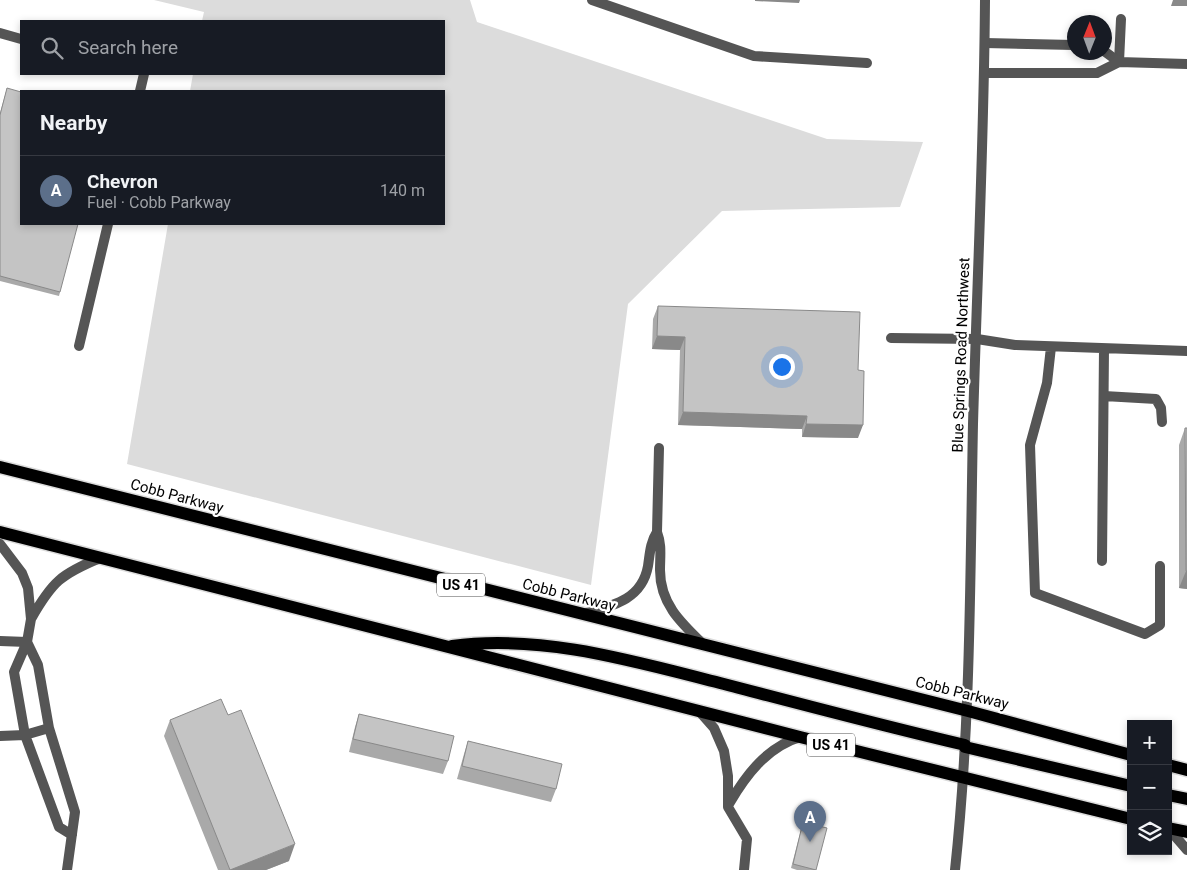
<!DOCTYPE html>
<html lang="en">
<head>
<meta charset="utf-8">
<style>
  body { margin:0; font-family:Roboto,sans-serif; background:#242831; color:#f1f3f6 }
  .controls { position:absolute; right:15px; bottom:15px; display:grid; overflow:hidden; border-radius:0px; box-shadow:0 2px 8px #0003 }
  .controls button { width:45px; height:45px; display:grid; place-items:center; padding:0; border:0; border-bottom:1px solid #363941; background:#171b24; color:#f1f3f6; font:25px sans-serif }
  .compass { position:absolute; left:1067px; top:15px; width:45px; height:45px; border-radius:50%; background:#171b24; box-shadow:0 2px 8px #0003; rotate:1deg }
  .you { position:absolute; left:781px; top:366px; width:18px; height:18px; margin:-12px; border:4px solid #fff; border-radius:50%; background:#1a73e8; box-shadow:0 0 0 8px #1a73e833 }
  .badge { display:grid; place-items:center; width:32px; height:32px; border-radius:50%; background:#8c9099; color:#fff; font-size:16px; font-weight:700 }
  .pin { position:absolute; translate:-50% -41px; filter:drop-shadow(0 1px 2px #0008) }
  .pin::after { content:''; position:absolute; top:26px; width:18px; height:15px; background:inherit; clip-path:polygon(0 0,100% 0,50% 100%) }
  .list { margin:0; padding:0; list-style:none }
  h2 { display:flex; justify-content:space-between; align-items:center; height:65px; margin:0; padding:0 20px; font-size:21px }
  h2 small { font-size:16px; font-weight:400; color:#9ea1a6 }
  .list li { display:grid; grid-template-columns:32px 1fr auto; gap:15px; align-items:center; box-sizing:border-box; height:70px; padding:0 20px; border-top:1px solid #363941 }
  .list b { display:block; font-size:19px; white-space:nowrap }
  .list p { margin:0; font-size:16px; white-space:nowrap; color:#9ea1a6 }
  .list em { font-size:16px; font-style:normal; color:#9ea1a6 }
  .icon { flex:none; width:28px; height:28px; fill:none; stroke:currentColor; stroke-width:2; stroke-linecap:round; stroke-linejoin:round }
  .map { position:relative; flex:none; width:1187px; height:870px; overflow:hidden }
  .search { position:absolute; background:#171b24; box-shadow:0 2px 8px #0003; left:20px; top:20px; width:425px; height:55px; display:flex; align-items:center; gap:12px; box-sizing:border-box; padding:0 18px; border-radius:0px; color:#9ea1a6; font-size:19px }
  .panel { position:absolute; background:#171b24; box-shadow:0 2px 8px #0003; left:20px; top:90px; width:425px; height:135px; border-radius:0px }
  .map>svg:first-child { display:block }
  .green { fill:#dcdcdc }
  .lines { fill:none; stroke-linecap:round; stroke-linejoin:round }
  .primary-casing { stroke:#dbdbdb; stroke-width:15 }
  .service { stroke:#555; stroke-width:10 }
  .minor { stroke:#555; stroke-width:10 }
  .tertiary { stroke:#555; stroke-width:10 }
  .primary { stroke:#000; stroke-width:12 }
  .wall { fill:#a9a9a9 }
  .shaded-wall { fill:#898989 }
  .building { fill:#c4c4c4; stroke:#898989 }
  .labels { text-anchor:middle; dominant-baseline:central; stroke-width:4.5; stroke-linejoin:round; paint-order:stroke }
  .shield { fill:#fff; stroke:#4c4c4c; stroke-width:1 }
  .shield-label { font-size:14px; font-weight:bold; fill:#000 }
  .street-label { font-size:15px; fill:#000; stroke:#fff }
</style>
</head>
<body>
<div class="map">
<svg width="1187" height="870" viewBox="0 0 1187 870">
  <rect width="100%" height="100%" fill="#fff"/>
  <!-- green -->
  <path class="green" d="M154,0H470L477,22L827,139L923,142L900,207L722,211L628,304L591,585L127,464L168,224H444V91H190L193,74H444V21H202L204,12Z"/>
  <g class="lines">
    <defs>
      <path id="primary" d="M0,467L968,711L1131,755
        M0,532L800,737L1131,819
        M452,646C542,634 633,661 720,683C801,704 883,726 965,745
        M965,747L1131,786
        M1168,765L1187,770
        M1168,795L1187,799
        M1168,828L1187,832"/>
    </defs>
    <!-- primary casing -->
    <use href="#primary" class="primary-casing"/>
    <!-- service -->
    <path class="service" d="M0,33L21,39
      M1119,62L1121,19
      M140,91L144,74
      M891,338L977,339L1015,345L1187,351
      M79,346L108,224
      M1051,347L1047,383L1030,445L1035,593L1145,634L1160,625V566
      M1104,396L1156,399L1161,408L1162,422
      M657,532L659,448
      M0,544L22,573L28,588L31,619L27,642L14,672L25,735L59,827L72,835
      M1102,561L1104,349
      M583,614C612,606 642,600 648,566C650,553 650,543 657,532C662,545 660,556 660,570C660,603 680,622 703,644
      M31,619C52,582 61,574 100,558
      M0,641L27,642
      M27,642L38,665L49,728L75,812L67,870
      M699,711L714,728L724,751L728,776V807L747,839L744,870
      M0,736L25,735L49,728
      M729,804C746,775 767,747 800,737
      M1168,828L1187,850"/>
    <!-- minor -->
    <path class="minor" d="M592,0L754,56L867,63
      M985,43L1074,45
      M1104,51L1119,62
      M984,73H1097L1119,62L1187,64"/>
    <!-- tertiary -->
    <path class="tertiary" d="M955,870C971,722 970,573 973,424C977,283 984,142 985,0"/>
    <!-- primary -->
    <use href="#primary" class="primary"/>
  </g>
  <!-- wall -->
  <path class="wall" d="M7,88L60,292L59,296L0,281V113Z
    M658,306L858,370V438L802,437V429L678,425L680,350L652,349L653,319Z
    M1185,428L1187,589L1179,588V445Z
    M359,714L448,761L443,774L349,752L355,727Z
    M170,720L289,861L266,870H218L164,736Z
    M468,741L556,789L551,802L457,779L464,754Z
    M803,822L816,870H797L791,868Z"/>
  <!-- shaded-wall -->
  <path class="shaded-wall" d="M755,0H800L799,3L755,1Z
    M1173,0H1187V6H1171Z
    M657,336L685,337L680,350L652,349Z
    M683,412L807,416L802,429L678,425Z
    M806,424L863,425L858,438L802,437Z
    M1186,571H1187V589L1179,588Z
    M295,844L289,861L266,870H230Z"/>
  <!-- building -->
  <path class="building" d="M7,88L21,92V224H78L60,292L0,276V115Z
    M658,306L860,312L858,370L864,371L863,425L806,424L807,416L683,412L685,337L657,336Z
    M1185,428H1187V571H1186Z
    M221,699L228,715L241,710L295,844L230,870L170,720Z
    M359,714L454,736L448,761L353,739Z
    M468,741L562,764L556,789L462,766Z
    M803,822L827,828L816,870L793,864Z"/>
  <g class="labels">
    <!-- shield labels -->
    <g class="shield">
      <rect x="437" y="573.5" width="48" height="23" rx="4"/>
      <rect x="807" y="733.5" width="48" height="23" rx="4"/>
    </g>
    <g class="shield-label">
      <text x="461" y="585">US 41</text>
      <text x="831" y="745">US 41</text>
    </g>
    <!-- street labels -->
    <g class="street-label">
      <text transform="translate(961 355) rotate(-88)">Blue Springs Road Northwest</text>
      <text transform="translate(177 496) rotate(15)">Cobb Parkway</text>
      <text transform="translate(569 595) rotate(14)">Cobb Parkway</text>
      <text transform="translate(962 693) rotate(14)">Cobb Parkway</text>
    </g>
  </g>
</svg>
<div class="controls">
<button>+</button>
<button>−</button>
<button><svg class="icon" aria-label="layers" viewBox="0 0 24 24"><path d="M12 4l9 5-9 5-9-5zM3 14l9 5 9-5"/></svg></button>
</div>
<svg class="compass" viewBox="-18 -18 36 36"><path d="M0-13l5 13h-10z" fill="#e53935"/><path d="M0 13l5-13h-10z" fill="#9ea1a6"/></svg>
<div class="you"></div>
<div class="pin badge" style="left:810px;top:842px;background:#5c6f8a">A</div>
<div class="search"><svg class="icon" aria-label="search" viewBox="0 0 24 24"><circle cx="10" cy="10" r="6"/><path d="M15 15l6 6"/></svg>Search here</div>
<section class="panel">
<h2>Nearby<small></small></h2>
<ul class="list">
<li><span class="badge" style="background:#5c6f8a">A</span><div><b>Chevron</b><p>Fuel · Cobb Parkway</p></div><em>140 m</em></li>
</ul>
</section>
</div>
</body>
</html>
